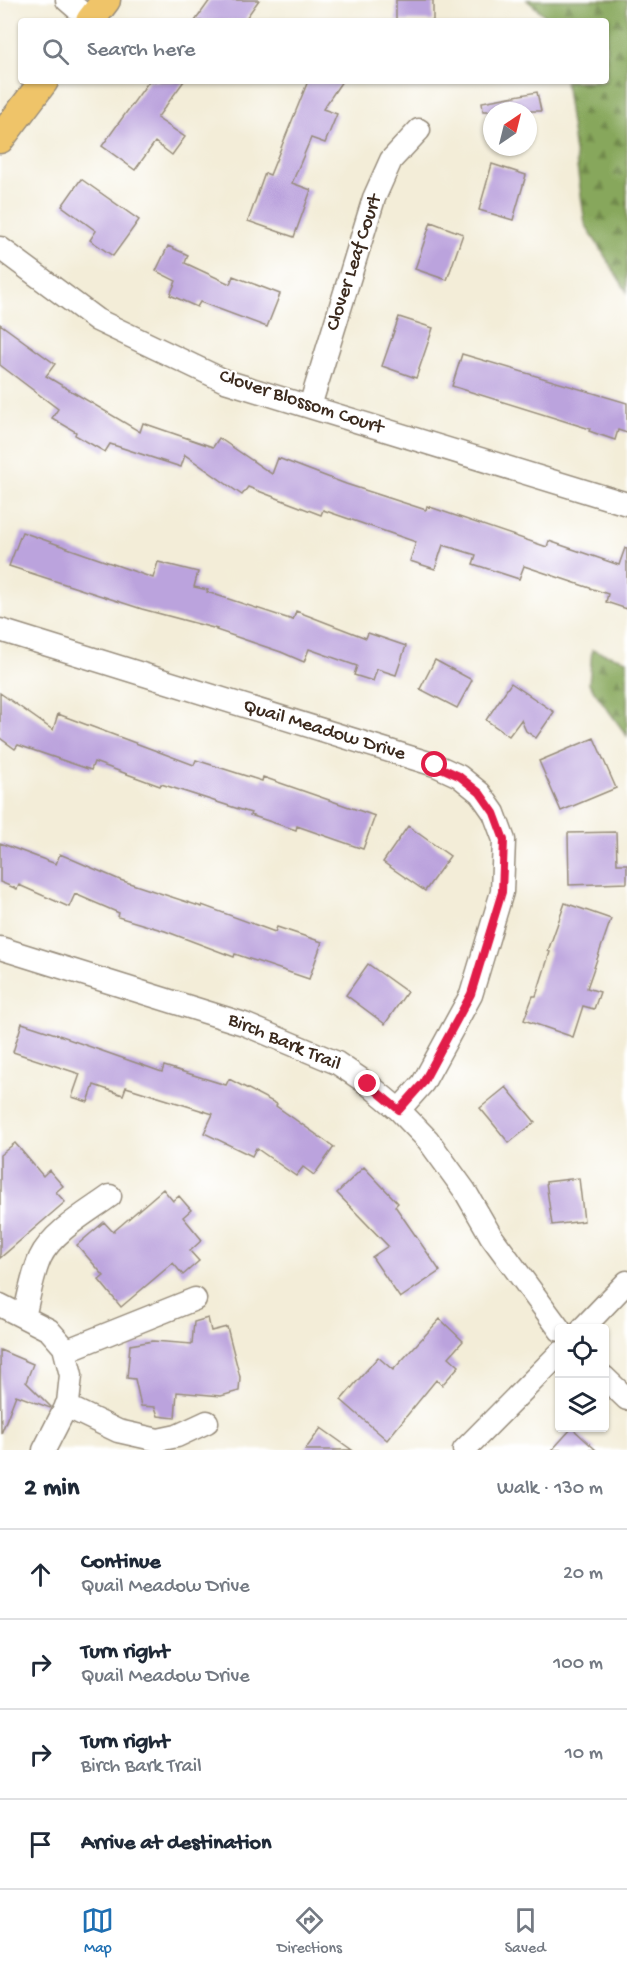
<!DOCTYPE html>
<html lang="en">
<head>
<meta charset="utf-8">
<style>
  body { margin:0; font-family:"Gochi Hand",sans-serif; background:#f2f2f3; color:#1f2937 }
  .controls { position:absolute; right:18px; bottom:18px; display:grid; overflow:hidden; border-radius:6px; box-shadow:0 2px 4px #0004 }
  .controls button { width:54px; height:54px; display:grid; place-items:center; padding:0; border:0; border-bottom:2px solid #e0e1e3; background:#fff; color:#1f2937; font:30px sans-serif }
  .compass { position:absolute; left:483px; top:102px; width:54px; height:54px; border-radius:50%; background:#fff; box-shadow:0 2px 4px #0004; rotate:35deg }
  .stop { position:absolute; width:18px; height:18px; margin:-14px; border:4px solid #e11d48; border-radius:50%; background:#fff }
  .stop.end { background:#e11d48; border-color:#fff; box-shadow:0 2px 6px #0008 }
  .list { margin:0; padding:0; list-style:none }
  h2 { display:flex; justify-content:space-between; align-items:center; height:78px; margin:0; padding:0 24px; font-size:26px }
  h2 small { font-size:20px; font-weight:400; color:#747a83 }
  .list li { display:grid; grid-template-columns:39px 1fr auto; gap:18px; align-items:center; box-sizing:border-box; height:90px; padding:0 24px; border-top:2px solid #e0e1e3 }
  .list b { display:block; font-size:22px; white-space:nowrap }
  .list p { margin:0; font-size:20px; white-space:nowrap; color:#747a83 }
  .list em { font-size:20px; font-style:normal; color:#747a83 }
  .icon { flex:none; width:33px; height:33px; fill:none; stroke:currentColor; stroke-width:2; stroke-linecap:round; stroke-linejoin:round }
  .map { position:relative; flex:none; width:627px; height:1450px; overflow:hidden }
  .search { position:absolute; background:#fff; box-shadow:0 2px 4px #0004; left:18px; right:18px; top:18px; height:66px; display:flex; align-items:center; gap:15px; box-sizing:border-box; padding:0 21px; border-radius:6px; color:#747a83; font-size:22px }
  .sheet { height:438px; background:#fff }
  nav { display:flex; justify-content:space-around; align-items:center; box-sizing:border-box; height:84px; border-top:2px solid #e0e1e3; background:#fff; font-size:16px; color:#747a83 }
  nav a { display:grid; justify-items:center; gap:3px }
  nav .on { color:#1f6fb2 }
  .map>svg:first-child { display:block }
  .forest { fill:url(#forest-firs); stroke:#61683c; stroke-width:1.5 }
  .building { fill:#bba3dd }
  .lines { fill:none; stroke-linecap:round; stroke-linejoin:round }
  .minor-casing { stroke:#978c7b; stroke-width:25 }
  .major-casing { stroke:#978c7b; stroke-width:31 }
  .minor { stroke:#fff; stroke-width:22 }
  .major { stroke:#efc469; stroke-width:28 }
  .route { stroke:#e11d48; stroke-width:8 }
  .labels { text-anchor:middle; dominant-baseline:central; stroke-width:4.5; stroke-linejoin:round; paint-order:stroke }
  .street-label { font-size:20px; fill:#3b2a1e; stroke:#fff }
</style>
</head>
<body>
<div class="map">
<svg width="627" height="1450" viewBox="0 0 627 1450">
  <defs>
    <pattern id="forest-firs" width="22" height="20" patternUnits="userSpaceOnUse" patternTransform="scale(1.5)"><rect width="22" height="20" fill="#87a75b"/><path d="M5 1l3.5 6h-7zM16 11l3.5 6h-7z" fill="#70884b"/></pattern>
  </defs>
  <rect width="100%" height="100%" fill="#fff"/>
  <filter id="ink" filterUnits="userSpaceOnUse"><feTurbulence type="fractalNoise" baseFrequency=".0167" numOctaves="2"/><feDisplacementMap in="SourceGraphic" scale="12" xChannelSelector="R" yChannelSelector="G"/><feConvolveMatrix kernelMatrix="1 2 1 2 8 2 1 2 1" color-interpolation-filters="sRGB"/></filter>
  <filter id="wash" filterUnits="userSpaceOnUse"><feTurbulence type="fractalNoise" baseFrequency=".008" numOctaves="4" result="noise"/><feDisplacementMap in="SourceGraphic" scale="24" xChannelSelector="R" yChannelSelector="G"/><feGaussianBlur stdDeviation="1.35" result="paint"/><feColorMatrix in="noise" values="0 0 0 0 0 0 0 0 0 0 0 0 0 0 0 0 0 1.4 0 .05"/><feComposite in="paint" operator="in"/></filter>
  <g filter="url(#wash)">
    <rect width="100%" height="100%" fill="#f3edd8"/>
    <!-- forest -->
    <path class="forest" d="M527,0H627V292L585,224L565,81H606V21H551Z
      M592,650L627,660V736L589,684Z"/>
    <g id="blocks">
      <!-- building -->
      <path class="building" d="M210,0H259L244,21H195Z
        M396,0H433V21H396Z
        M149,81H184L157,118L185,137L172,155L155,142L135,170L102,146Z
        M308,81H342L323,109L337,114L325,143L311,138L292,183L311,190L294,237L248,221L265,173L270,175Z
        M537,92L541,111H483L482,102Z
        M492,164L526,175L513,220L479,210Z
        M81,179L139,220L113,256L90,240L96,231L62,206Z
        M431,222L463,234L447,280L415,269Z
        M168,246L188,255L185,263L230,284L233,276L280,294L267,327L200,302L197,307L170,295L176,281L156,271Z
        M399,317L433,328L416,378L382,366Z
        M0,324L55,364L46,376L140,432L143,423L213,447L219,438L272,474L278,458L346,484L426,510L427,506L547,547L549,541L619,565L625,548L627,549V609L606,602L608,594L524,566L519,579L473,564L476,555L443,545L435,569L410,561L416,542L323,510L321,515L248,487L242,495L185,455L181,467L110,444L105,452L75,435L76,432L52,418L58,409L0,365Z
        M462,354L627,403V433L618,430L615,440L589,431L590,429L452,386Z
        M22,532L153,578L158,562L198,572L194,587L208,590L207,592L293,620L296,611L366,638L368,633L406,646L396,675L377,669L373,681L354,675L357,666L309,649L304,662L281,652L216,630L217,629L142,609L9,566Z
        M435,660L472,680L457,708L420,689Z
        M511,683L554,712L536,738L526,731L521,720L509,736L486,720Z
        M0,693L53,730L58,714L194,765L196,760L262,781L263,777L375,816L363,849L297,826L296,830L250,815L251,813L161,784L160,786L94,762L91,770L18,745L15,749L0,738Z
        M594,738L616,788L561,811L539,761Z
        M408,826L450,856L425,891L383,862Z
        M616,832L617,864H627V883L569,885L568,833Z
        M0,843L56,864L60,854L120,880L202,907V905L275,932L277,927L322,942L309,979L235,954L234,957L165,931L118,917L119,913L75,894L69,907L19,885L17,889L0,882Z
        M565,903L611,919L587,988L600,992L594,1009L583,1006L573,1037L524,1020L533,996H536L550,952L548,951Z
        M368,964L407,992L385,1024L346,995Z
        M22,1023L68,1038V1039L162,1072L164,1066L226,1085L229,1079L277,1104L276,1106L334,1147L314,1175L303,1167L296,1176L256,1148L252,1156L204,1133L213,1114L126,1087L123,1095L94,1085L88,1102L72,1097L80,1074L13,1052Z
        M506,1087L535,1122L509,1143L480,1108Z
        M15,1143L43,1176L49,1170L63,1186L56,1192L65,1202L0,1258V1155Z
        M364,1167L398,1203L395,1206L440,1271L400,1298L372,1257L388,1246L337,1193Z
        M579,1178L584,1221L552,1225L546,1182Z
        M163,1189L173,1201L179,1196L191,1210L183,1217L202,1240L190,1251L199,1261L183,1275L173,1263L121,1307L99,1280L104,1276L77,1245L104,1222L113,1232Z
        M208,1318L211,1331L227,1327L240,1377L239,1391L221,1396L177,1392L175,1418L158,1416L155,1407L141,1406L135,1379L127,1378L130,1345L153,1341L192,1344L194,1322Z
        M440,1319L463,1341L449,1357L459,1366L442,1385L436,1380L387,1440L341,1400L378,1357L393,1370Z
        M0,1350L33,1364L26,1382L51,1407L50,1408L16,1395L1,1434Z
        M321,1428L352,1450H305Z
        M572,1428L596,1450H552Z"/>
    </g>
  </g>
  <g filter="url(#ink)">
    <use href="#blocks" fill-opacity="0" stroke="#978c7b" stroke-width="1.5"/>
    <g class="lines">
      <defs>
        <path id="minor" d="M67,0L90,20
          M0,248L97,320L225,381L627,504
          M310,406L374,198L391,160L419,130
          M0,630L435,765L459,776L480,793L494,813L504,840L502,892L471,995L423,1083L399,1110
          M0,948L244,1024L337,1063L368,1084L399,1110L428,1140L465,1191L491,1236L560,1330
          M0,1305L49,1330L64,1347L71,1375L68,1403L44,1450
          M24,1317C29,1297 32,1276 40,1258C52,1232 88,1212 110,1196
          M583,1328L627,1282
          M65,1351L195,1299
          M604,1377L627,1399
          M66,1406L118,1431L158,1440L177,1436L207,1422
          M464,1450L560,1353"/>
        <path id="major" d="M90,21L106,0
          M0,139L44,81"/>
      </defs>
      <!-- minor casing -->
      <use href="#minor" class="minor-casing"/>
      <!-- major casing -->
      <use href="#major" class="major-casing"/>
      <!-- minor -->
      <use href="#minor" class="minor"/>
      <!-- major -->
      <use href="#major" class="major"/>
    </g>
  </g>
  <g class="lines" filter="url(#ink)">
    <!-- route -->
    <path class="route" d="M368,1084L399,1110L423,1083L471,994L502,892L504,840L494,813L480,793L459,776L435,765"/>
  </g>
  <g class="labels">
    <!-- street labels -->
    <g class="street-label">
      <text transform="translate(355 263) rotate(-72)">Clover Leaf Court</text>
      <text transform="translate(301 403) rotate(18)">Clover Blossom Court</text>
      <text transform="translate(324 731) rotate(17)">Quail Meadow Drive</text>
      <text transform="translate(284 1043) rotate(23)">Birch Bark Trail</text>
    </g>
  </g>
</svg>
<div class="controls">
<button><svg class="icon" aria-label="locate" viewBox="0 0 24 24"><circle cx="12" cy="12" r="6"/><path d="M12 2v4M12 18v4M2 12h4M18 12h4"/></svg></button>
<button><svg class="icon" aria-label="layers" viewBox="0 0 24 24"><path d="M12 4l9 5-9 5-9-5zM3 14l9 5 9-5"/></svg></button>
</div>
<svg class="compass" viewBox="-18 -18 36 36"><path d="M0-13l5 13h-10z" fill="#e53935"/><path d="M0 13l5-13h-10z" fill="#747a83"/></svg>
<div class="stop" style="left:435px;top:765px"></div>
<div class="stop end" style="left:368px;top:1084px"></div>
<div class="search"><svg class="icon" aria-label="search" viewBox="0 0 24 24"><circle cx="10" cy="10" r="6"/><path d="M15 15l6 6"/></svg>Search here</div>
</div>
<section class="sheet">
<h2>2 min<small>Walk · 130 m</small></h2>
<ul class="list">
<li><svg class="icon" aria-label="ahead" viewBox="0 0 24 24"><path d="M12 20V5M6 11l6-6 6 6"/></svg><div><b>Continue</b><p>Quail Meadow Drive</p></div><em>20 m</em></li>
<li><svg class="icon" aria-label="right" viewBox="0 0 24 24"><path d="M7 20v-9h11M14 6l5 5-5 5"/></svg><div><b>Turn right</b><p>Quail Meadow Drive</p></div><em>100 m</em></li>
<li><svg class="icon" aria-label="right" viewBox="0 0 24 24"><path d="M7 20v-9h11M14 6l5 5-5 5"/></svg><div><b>Turn right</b><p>Birch Bark Trail</p></div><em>10 m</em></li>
<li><svg class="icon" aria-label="arrive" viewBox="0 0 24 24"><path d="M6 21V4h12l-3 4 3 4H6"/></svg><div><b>Arrive at destination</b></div></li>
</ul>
</section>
<nav>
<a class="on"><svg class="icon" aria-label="map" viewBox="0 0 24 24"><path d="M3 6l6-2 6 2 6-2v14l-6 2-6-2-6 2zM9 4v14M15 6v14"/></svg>Map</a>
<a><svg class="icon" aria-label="directions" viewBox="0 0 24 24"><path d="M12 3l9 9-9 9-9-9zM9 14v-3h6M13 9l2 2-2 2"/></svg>Directions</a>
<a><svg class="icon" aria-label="saved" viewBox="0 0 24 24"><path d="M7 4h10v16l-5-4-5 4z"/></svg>Saved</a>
</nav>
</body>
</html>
